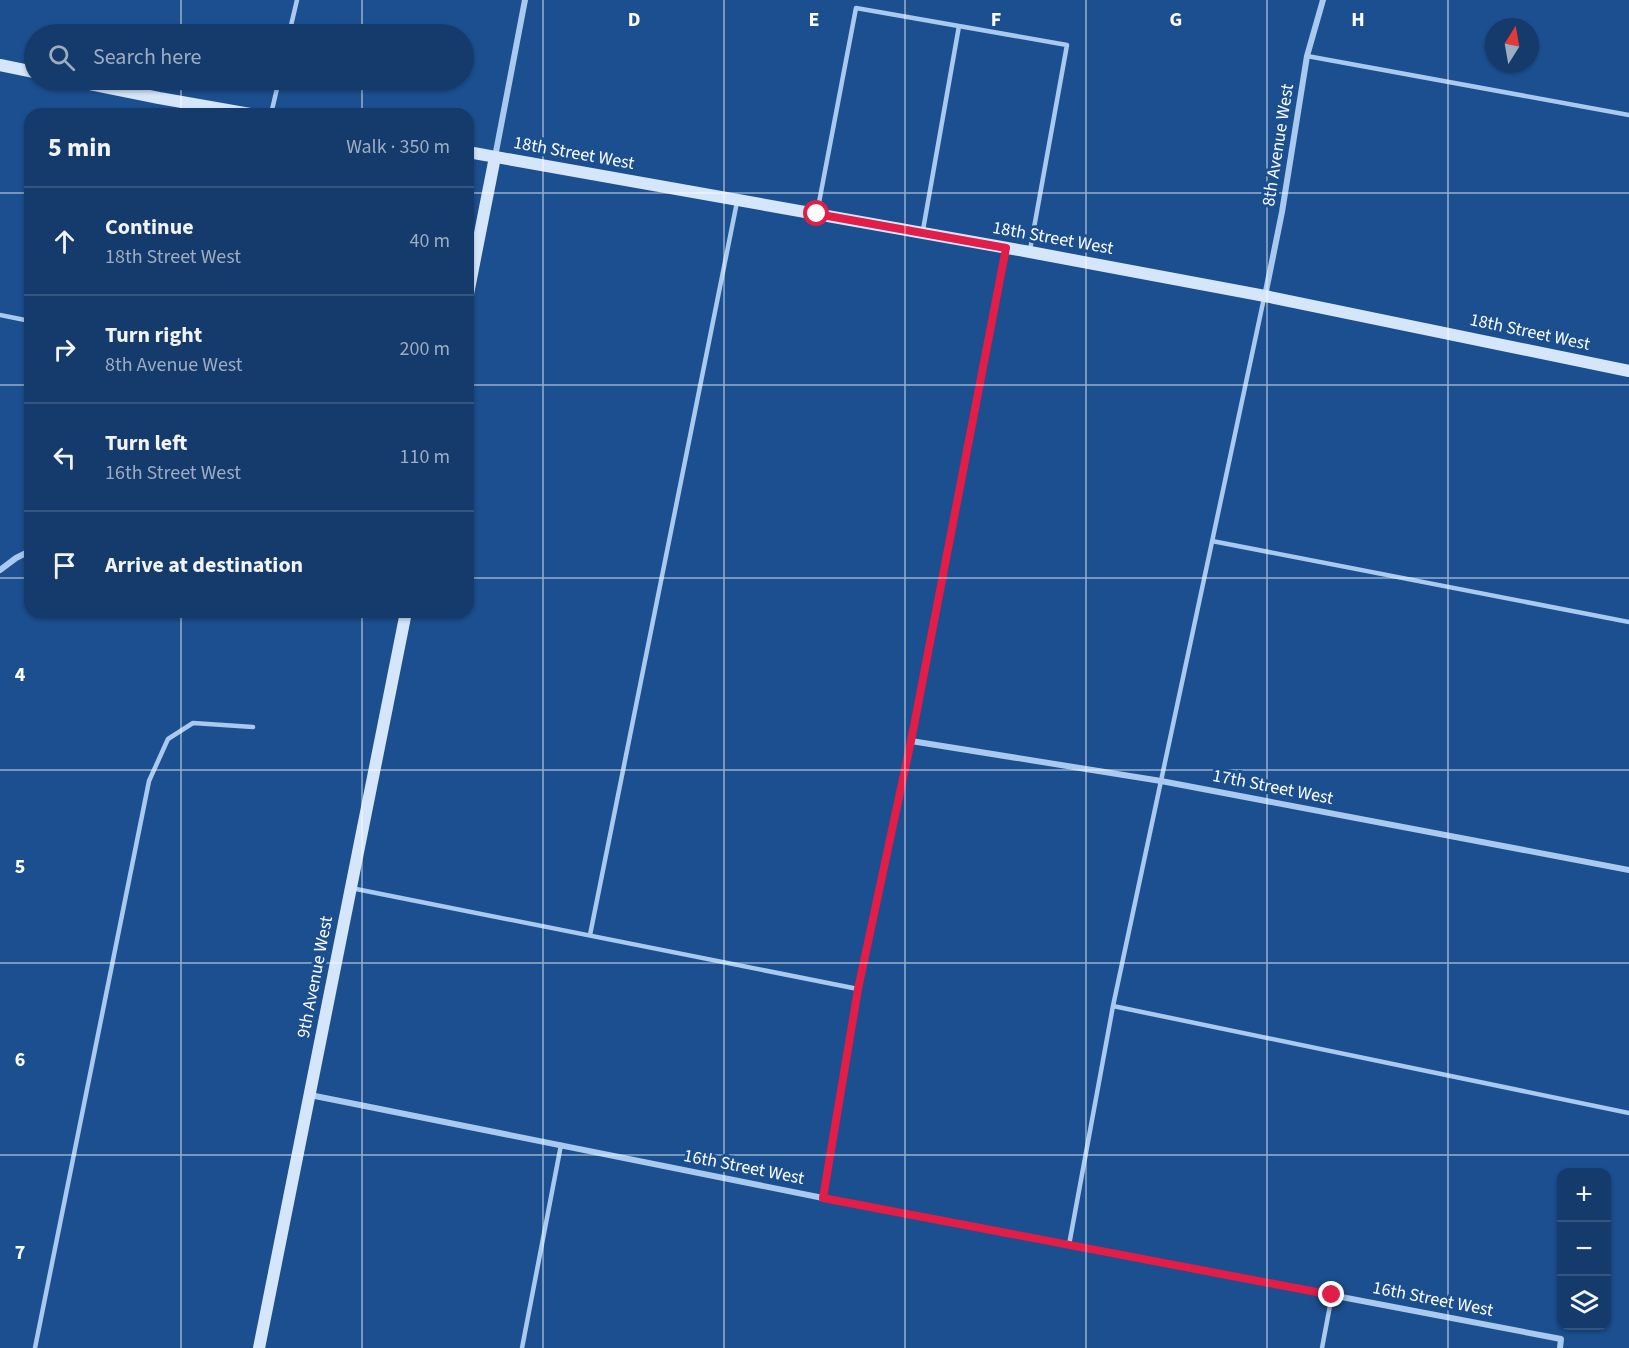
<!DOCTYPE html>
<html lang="en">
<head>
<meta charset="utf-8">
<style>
  body { margin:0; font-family:"Source Sans 3",sans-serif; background:#214673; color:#f1f3f6 }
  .controls { position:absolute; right:18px; bottom:18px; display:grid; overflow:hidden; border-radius:12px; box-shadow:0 2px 4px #0004 }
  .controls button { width:54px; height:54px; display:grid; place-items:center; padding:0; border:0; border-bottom:2px solid #33557e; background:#143b6b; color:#f1f3f6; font:30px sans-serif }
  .compass { position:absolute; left:1485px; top:18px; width:54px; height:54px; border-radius:50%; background:#143b6b; box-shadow:0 2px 4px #0004; rotate:11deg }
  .stop { position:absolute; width:18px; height:18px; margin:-14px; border:4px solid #e11d48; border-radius:50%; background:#fff }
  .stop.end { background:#e11d48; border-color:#fff; box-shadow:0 2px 6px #0008 }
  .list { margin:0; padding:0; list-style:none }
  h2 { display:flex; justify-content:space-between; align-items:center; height:78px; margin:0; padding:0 24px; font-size:26px }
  h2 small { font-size:20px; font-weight:400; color:#9dadc1 }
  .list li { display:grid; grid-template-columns:39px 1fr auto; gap:18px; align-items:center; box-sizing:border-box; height:108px; padding:0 24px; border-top:2px solid #33557e }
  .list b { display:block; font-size:22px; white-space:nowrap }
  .list p { margin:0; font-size:20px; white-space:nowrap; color:#9dadc1 }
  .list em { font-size:20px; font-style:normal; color:#9dadc1 }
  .icon { flex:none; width:33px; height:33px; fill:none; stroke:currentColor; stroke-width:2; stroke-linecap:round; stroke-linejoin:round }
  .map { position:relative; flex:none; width:1629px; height:1348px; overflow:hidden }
  .search { position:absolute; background:#143b6b; box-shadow:0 2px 4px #0004; left:24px; top:24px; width:450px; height:66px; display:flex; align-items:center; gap:15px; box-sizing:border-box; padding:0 21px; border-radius:33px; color:#9dadc1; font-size:22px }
  .panel { position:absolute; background:#143b6b; box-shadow:0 2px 4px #0004; left:24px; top:108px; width:450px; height:510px; border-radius:18px }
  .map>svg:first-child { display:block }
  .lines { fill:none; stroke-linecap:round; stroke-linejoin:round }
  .lane { stroke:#a9c9ee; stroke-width:4.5 }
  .street { stroke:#a9c9ee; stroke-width:6 }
  .secondary { stroke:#d6e6fa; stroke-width:12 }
  .route { stroke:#e11d48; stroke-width:8 }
  .grid { fill:none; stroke:#fff; stroke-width:1.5; stroke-opacity:0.55 }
  .labels { text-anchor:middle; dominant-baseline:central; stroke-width:6; stroke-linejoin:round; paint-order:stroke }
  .street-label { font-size:18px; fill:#fff; stroke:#1b4f8f }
  .grid-label { font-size:20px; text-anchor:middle; font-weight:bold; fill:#fff; stroke:#1b4f8f; stroke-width:6; stroke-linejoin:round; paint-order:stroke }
</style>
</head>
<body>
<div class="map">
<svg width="1629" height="1348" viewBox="0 0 1629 1348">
  <rect width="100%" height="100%" fill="#1b4f8f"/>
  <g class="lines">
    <!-- lane -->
    <path class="lane" d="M289,34L297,0
      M1307,56L1629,115
      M271,114L279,80
      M817,213L856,8L1067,45L1030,250
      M923,230L959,26
      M0,315L30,321
      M1212,541L1629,622
      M351,888L858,989
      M590,935L737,202
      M1113,1006L1629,1113
      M1069,1245L1113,1006L1264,298
      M35,1348L149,781L168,739L193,723L253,727
      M522,1348L561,1145
      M1322,1348L1332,1295"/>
    <!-- street -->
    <path class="street" d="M495,157L525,0
      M1265,296L1282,212L1307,56L1323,0
      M0,570L16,558L30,551
      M911,741L1161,781L1629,870
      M310,1095L823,1198L1561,1339L1560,1348
      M823,1198L858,989L911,741L1006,248"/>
    <!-- secondary -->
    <path class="secondary" d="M0,65L34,72
      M70,80L159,98L250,114
      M468,152L1030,252L1265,296L1629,371
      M468,294L495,157
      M259,1348L406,612"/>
  </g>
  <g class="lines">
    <!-- route -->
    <path class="route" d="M817,214L1006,248L911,741L858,989L823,1198L1332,1295"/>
  </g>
  <!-- grid -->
  <path class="grid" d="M181,0V34M362,0V34M543,0V1348M724,0V1348M905,0V1348M1086,0V1348M1267,0V1348M1448,0V1348M181,80V114M362,80V114M0,193H30M468,193H1629M0,385H30M468,385H1629M0,578H30M468,578H1629M181,612V1348M362,612V1348M0,770H1629M0,963H1629M0,1155H1629"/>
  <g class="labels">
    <!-- street labels -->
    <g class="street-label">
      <text transform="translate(1278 145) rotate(-81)">8th Avenue West</text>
      <text transform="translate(574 153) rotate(10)">18th Street West</text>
      <text transform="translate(1053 238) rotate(10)">18th Street West</text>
      <text transform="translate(1530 332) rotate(12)">18th Street West</text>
      <text transform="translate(1273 787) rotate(11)">17th Street West</text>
      <text transform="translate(315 977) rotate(-79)">9th Avenue West</text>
      <text transform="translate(744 1167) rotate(11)">16th Street West</text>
      <text transform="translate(1433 1299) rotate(11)">16th Street West</text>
    </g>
  </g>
  <g class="grid-label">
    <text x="634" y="26">D</text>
    <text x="814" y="26">E</text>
    <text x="996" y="26">F</text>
    <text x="1176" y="26">G</text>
    <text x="1358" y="26">H</text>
    <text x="20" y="681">4</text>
    <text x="20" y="873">5</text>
    <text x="20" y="1066">6</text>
    <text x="20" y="1259">7</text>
  </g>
</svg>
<div class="controls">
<button>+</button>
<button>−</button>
<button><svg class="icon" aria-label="layers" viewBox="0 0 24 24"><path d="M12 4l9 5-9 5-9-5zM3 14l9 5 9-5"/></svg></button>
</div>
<svg class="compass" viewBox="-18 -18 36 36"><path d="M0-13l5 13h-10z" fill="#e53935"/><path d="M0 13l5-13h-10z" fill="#9dadc1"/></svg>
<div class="stop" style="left:817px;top:214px"></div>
<div class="stop end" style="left:1332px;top:1295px"></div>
<div class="search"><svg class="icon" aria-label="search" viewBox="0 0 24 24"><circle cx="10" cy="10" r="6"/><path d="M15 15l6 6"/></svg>Search here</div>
<section class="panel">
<h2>5 min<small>Walk · 350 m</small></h2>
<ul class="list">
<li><svg class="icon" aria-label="ahead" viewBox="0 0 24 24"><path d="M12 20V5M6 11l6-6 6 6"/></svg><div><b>Continue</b><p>18th Street West</p></div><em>40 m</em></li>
<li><svg class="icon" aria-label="right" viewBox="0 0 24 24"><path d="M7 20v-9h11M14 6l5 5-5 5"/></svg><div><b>Turn right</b><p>8th Avenue West</p></div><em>200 m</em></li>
<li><svg class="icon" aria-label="left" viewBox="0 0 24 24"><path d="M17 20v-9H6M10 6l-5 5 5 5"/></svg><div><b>Turn left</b><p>16th Street West</p></div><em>110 m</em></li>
<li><svg class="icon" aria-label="arrive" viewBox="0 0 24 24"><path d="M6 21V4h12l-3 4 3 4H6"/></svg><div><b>Arrive at destination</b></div></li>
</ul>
</section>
</div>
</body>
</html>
